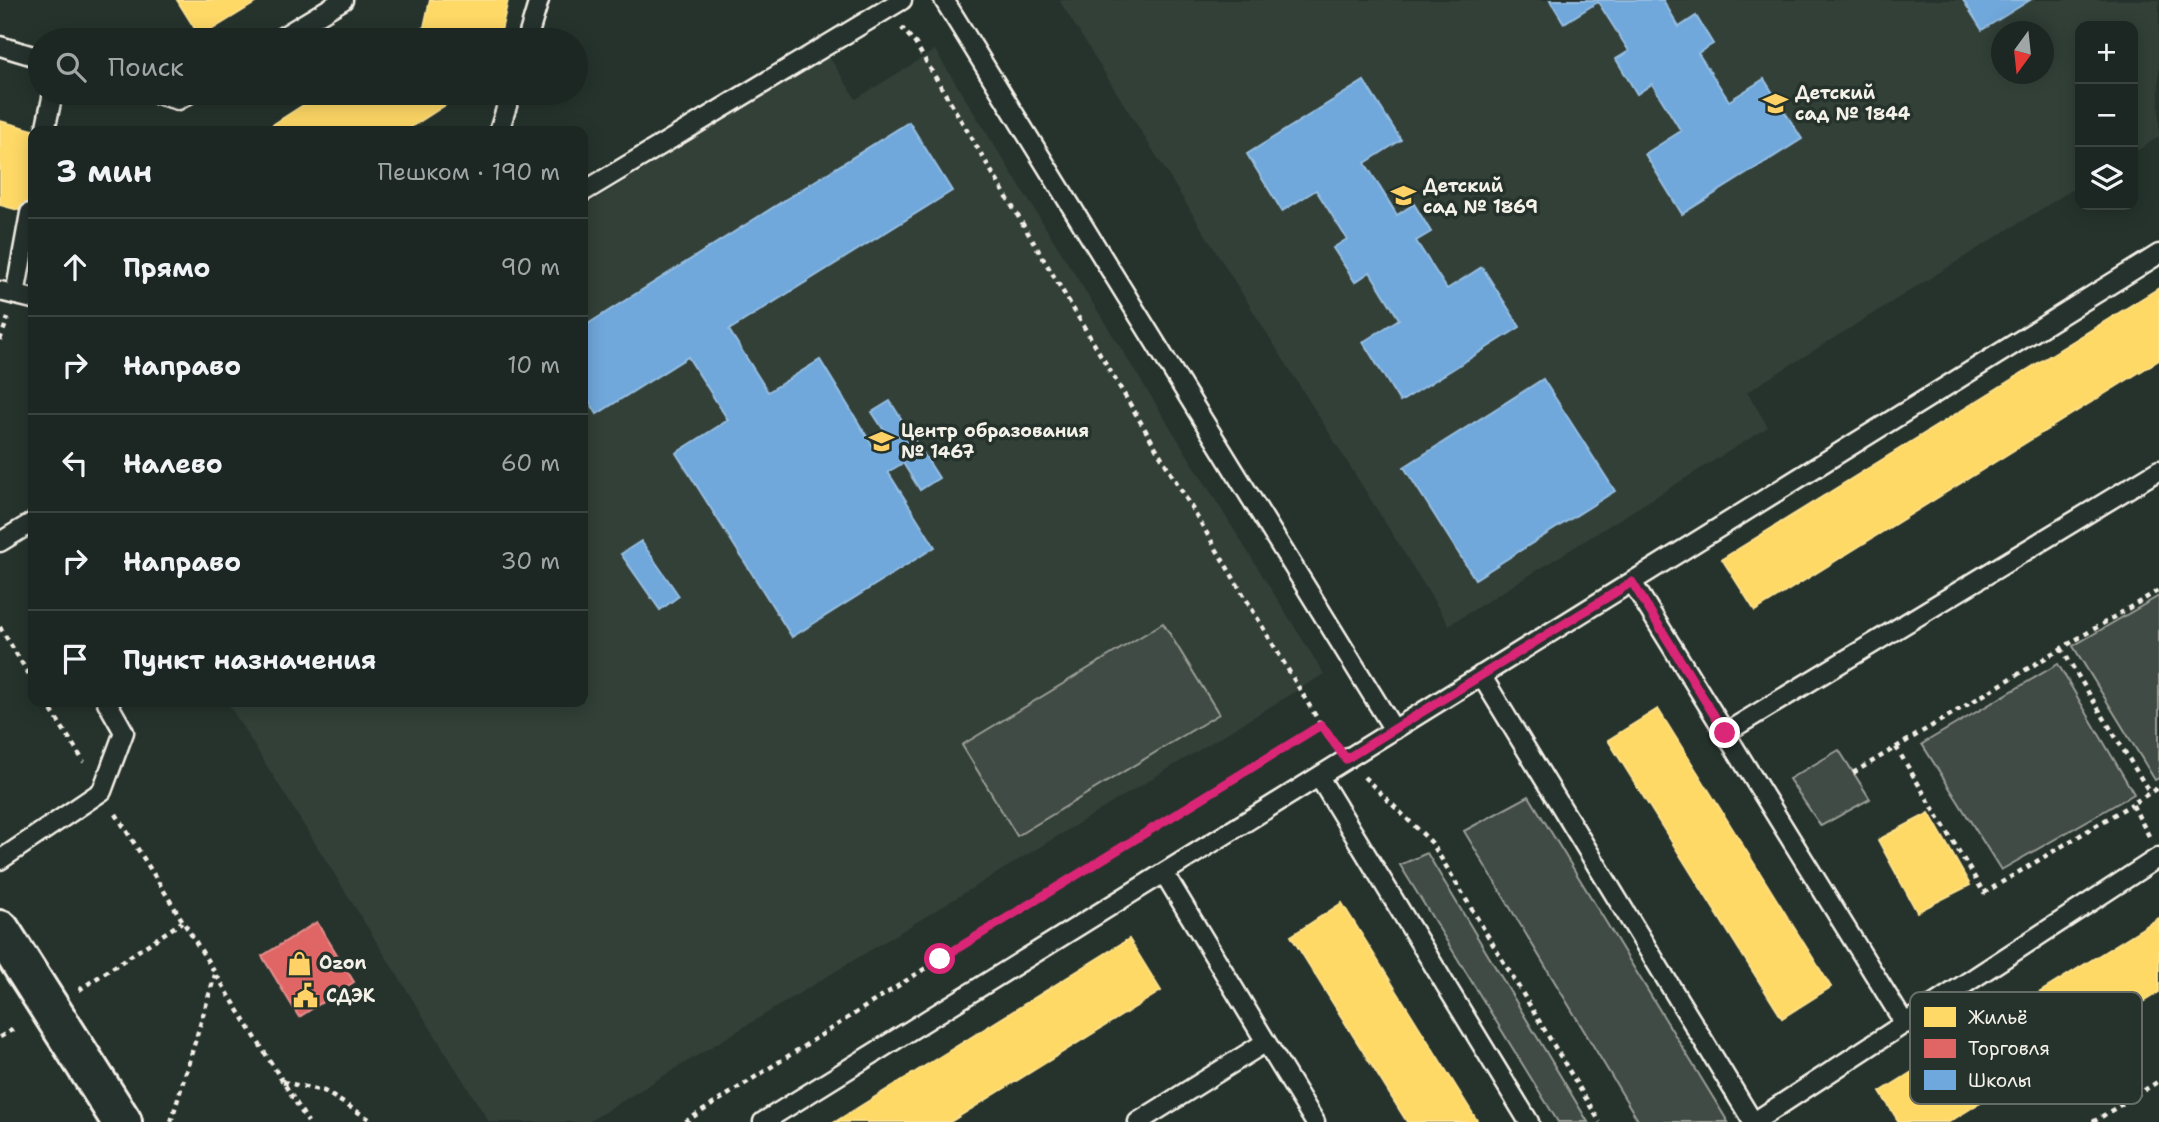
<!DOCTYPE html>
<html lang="ru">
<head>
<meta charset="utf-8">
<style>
  body { margin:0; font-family:"Shantell Sans",sans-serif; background:#252e2a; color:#f1f3f6 }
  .controls { position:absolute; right:21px; top:21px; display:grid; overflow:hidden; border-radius:14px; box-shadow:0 4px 18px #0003 }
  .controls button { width:63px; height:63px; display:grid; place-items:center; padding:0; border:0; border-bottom:2px solid #3a4340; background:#1c2622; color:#f1f3f6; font:35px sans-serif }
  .compass { position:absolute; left:1991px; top:21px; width:63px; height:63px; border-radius:50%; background:#1c2622; box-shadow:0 4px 18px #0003; rotate:195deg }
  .stop { position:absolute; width:21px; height:21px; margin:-16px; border:5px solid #db2777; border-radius:50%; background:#fff }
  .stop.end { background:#db2777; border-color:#fff; box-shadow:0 2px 7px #0008 }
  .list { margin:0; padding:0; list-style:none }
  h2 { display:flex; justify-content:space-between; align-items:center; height:91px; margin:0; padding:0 28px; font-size:30px }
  h2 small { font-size:23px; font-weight:400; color:#a0a5a5 }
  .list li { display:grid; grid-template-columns:46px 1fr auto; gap:21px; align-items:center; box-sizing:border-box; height:98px; padding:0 28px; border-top:2px solid #3a4340 }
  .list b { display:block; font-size:26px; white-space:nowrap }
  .list em { font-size:23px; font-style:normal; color:#a0a5a5 }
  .icon { flex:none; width:38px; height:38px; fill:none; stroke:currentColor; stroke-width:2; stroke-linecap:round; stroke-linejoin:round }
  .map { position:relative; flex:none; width:2159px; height:1122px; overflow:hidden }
  .search { position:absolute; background:#1c2622; box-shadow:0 4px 18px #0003; left:28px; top:28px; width:560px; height:77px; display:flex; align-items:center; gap:18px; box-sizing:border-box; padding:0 24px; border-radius:38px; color:#a0a5a5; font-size:26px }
  .panel { position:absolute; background:#1c2622; box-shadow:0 4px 18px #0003; left:28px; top:126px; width:560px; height:581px; border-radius:14px }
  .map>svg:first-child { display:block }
  .built { fill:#333f39; fill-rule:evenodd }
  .green { fill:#414b45; stroke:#9a9e96; stroke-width:2 }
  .homes { fill:#ffd966; stroke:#fce08d; stroke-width:2 }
  .shops { fill:#e06666; stroke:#e6908d; stroke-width:2 }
  .schools { fill:#6fa8dc; stroke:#97bee0; stroke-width:2 }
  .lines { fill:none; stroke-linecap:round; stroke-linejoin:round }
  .lane-casing { stroke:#f4f1e8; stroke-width:23 }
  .secondary-casing { stroke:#f4f1e8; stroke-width:44 }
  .path { stroke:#f4f1e8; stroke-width:4.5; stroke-dasharray:5 5; stroke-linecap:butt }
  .lane { stroke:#26332d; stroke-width:18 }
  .secondary { stroke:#26332d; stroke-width:38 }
  .route { stroke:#db2777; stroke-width:9 }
  .labels { text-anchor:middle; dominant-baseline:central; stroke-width:7; stroke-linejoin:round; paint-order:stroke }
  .poi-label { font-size:18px; font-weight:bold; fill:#f4f1e8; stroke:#26332d; text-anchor:start }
  .key { fill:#26332d; stroke:#646c65; stroke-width:2 }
  .key-label { font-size:19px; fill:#f4f1e8 }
</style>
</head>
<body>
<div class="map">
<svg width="2159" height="1122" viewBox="0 0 2159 1122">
  <rect width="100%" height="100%" fill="#26332d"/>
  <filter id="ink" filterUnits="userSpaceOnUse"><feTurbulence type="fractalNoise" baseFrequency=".0143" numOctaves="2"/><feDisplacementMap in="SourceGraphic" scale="14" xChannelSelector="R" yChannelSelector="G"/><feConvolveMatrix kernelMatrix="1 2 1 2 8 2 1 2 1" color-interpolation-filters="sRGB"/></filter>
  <g filter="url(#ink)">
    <!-- built -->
    <path class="built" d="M1059,0H2159V137L2133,153V26H2080V185L1747,392L1768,427L1449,625ZM2002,32H2044V74H2002Z
      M935,50L1324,674L588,1122H489L227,702H583V207L828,55L856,99Z"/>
    <!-- green -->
    <path class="green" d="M2159,596V778L2155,780L2073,646Z
      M1163,623L1219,714L1017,836L962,745Z
      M2058,664L2134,794L2001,870L1922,744Z
      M1839,750L1870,799L1821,826L1789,779Z
      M1529,796L1728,1122H1639L1464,831Z
      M1427,853L1588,1122H1558L1400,865Z"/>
    <!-- homes -->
    <path class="homes" d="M177,0H260L200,37Z
      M430,0H508L499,40L473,38V40H403L424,27Z
      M322,93H464L405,131H263Z
      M0,121L37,131H33V214L0,205Z
      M2159,288V360L1755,611L1722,559Z
      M1658,709L1831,987L1782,1018L1608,740Z
      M1929,813L1970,885L1917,912L1878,840Z
      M1342,903L1478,1122H1407L1291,936Z
      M2159,918V992L1949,1122H1899L1880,1092Z
      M1129,939L1161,991L950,1122H835Z"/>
    <!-- shops -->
    <path class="shops" d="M317,922L354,982L299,1017L262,956Z"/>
    <!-- schools -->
    <path class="schools" d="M1550,0H1663L1679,27L1696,16L1713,44L1698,53L1729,101L1764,79L1802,139L1682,214L1645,154L1681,131L1652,84L1637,94L1616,59L1629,51L1598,2L1564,23Z
      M1963,0H2030L1982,30Z
      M1364,81L1401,140L1365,163L1397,215L1414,204L1431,232L1416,241L1447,289L1482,267L1520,327L1400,402L1363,342L1399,319L1370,272L1355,282L1333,248L1347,239L1316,190L1282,211L1247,154Z
      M909,122L952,191L729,330L768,392L820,360L874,448L889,438L872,412L890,401L939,478L920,490L903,463L888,472L935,547L792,637L676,453L728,420L688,357L597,414L583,391V327Z
      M1543,379L1615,491L1475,579L1404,467Z
      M641,541L679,596L660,610L621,554Z"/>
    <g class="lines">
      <defs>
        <path id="lane" d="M944,0L1394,730
          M277,40L343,0
          M527,40L539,0
          M0,46L40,58
          M154,93L178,100L190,93
          M45,131L53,93
          M499,131L511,93
          M583,192L902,0
          M0,291L33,299
          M15,295L30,213
          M0,542L33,522
          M1632,582L1905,1024
          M1481,675L1753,1122
          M1725,733L2159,470
          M1319,777L1529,1122
          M0,860L102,791L124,732L107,702
          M1266,1042L1315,1122
          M763,1122L2159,254
          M1138,1122L1266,1042L1164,873
          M1754,1122L2159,857"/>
        <path id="secondary" d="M0,930L122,1122"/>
      </defs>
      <!-- lane casing -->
      <use href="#lane" class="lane-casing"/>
      <!-- secondary casing -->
      <use href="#secondary" class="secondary-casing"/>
      <!-- path -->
      <path class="path" d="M0,340L8,318
        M0,627L33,681
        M2061,648L2150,793
        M46,702L84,762
        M1321,725L1331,739
        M1896,747L1984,893L2132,804
        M1853,773L2159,590
        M1364,777L1432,843L1600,1122
        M116,814L308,1122
        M2149,836L2132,804L2159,787
        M79,990L182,922
        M0,1037L17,1027
        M283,1082L324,1091L374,1122
        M171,1122L215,975
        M685,1122L940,959L1321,725L915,43L902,28
        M2093,1122L2159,1081"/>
      <!-- lane -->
      <use href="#lane" class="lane"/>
      <!-- secondary -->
      <use href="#secondary" class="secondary"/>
    </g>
  </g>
  <g class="lines" filter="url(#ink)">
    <!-- route -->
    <path class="route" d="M940,959L1321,725L1346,759L1632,582L1725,733"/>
  </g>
  <!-- icons -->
  <defs>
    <symbol id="school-bare" viewBox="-9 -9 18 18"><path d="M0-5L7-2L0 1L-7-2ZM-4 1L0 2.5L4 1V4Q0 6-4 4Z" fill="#ffd166" stroke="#26332d" stroke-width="2.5" paint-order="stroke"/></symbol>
    <symbol id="shop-bare" viewBox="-9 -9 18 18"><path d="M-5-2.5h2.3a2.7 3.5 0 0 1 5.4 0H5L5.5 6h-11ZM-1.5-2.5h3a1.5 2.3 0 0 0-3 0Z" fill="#ffd166" stroke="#26332d" stroke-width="2.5" paint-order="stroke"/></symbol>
    <symbol id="civic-bare" viewBox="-9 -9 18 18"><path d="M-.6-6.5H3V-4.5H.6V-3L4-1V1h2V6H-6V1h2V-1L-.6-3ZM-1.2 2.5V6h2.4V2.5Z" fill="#ffd166" stroke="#26332d" stroke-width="2.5" paint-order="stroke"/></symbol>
  </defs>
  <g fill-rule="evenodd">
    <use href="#school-bare" x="1758" y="86" width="35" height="35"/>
    <use href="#school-bare" x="1386" y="178" width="35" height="35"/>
    <use href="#school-bare" x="864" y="424" width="35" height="35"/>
    <use href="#shop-bare" x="282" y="946" width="35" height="35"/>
    <use href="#civic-bare" x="288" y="978" width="35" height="35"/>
  </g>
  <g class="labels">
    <!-- poi labels -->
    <g class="poi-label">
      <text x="1795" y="93">Детский<tspan x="1795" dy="21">сад № 1844</tspan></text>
      <text x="1423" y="186">Детский<tspan x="1423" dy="21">сад № 1869</tspan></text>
      <text x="901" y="431">Центр образования<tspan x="901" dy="21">№ 1467</tspan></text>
      <text x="319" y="963">Ozon</text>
      <text x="326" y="996">СДЭК</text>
    </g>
  </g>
  <!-- legend -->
  <rect x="1910" y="992" width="232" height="112" rx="10" class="key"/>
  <rect x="1924" y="1007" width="32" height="20" fill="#ffd966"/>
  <rect x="1924" y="1039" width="32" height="19" fill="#e06666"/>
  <rect x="1924" y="1070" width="32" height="20" fill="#6fa8dc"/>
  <g class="key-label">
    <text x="1968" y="1024">Жильё</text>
    <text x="1968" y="1055">Торговля</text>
    <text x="1968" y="1087">Школы</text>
  </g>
</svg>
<div class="controls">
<button>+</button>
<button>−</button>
<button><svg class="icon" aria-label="layers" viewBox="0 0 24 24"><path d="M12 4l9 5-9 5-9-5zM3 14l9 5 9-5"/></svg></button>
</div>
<svg class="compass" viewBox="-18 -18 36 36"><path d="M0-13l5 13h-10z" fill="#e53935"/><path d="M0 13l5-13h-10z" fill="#a0a5a5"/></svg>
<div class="stop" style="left:940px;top:959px"></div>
<div class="stop end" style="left:1725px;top:733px"></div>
<div class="search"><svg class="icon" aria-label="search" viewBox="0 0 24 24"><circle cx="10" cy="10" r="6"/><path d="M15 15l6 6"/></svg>Поиск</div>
<section class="panel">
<h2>3 мин<small>Пешком · 190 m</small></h2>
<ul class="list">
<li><svg class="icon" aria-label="ahead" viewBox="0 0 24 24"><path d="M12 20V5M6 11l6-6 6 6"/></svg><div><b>Прямо</b></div><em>90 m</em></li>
<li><svg class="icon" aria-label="right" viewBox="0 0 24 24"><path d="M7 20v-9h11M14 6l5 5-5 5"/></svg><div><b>Направо</b></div><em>10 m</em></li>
<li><svg class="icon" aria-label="left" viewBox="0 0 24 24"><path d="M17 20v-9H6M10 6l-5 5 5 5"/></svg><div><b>Налево</b></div><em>60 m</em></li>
<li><svg class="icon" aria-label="right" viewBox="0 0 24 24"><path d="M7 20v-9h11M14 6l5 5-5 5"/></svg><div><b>Направо</b></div><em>30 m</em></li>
<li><svg class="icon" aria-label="arrive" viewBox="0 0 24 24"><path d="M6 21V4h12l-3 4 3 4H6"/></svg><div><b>Пункт назначения</b></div></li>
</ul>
</section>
</div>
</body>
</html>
